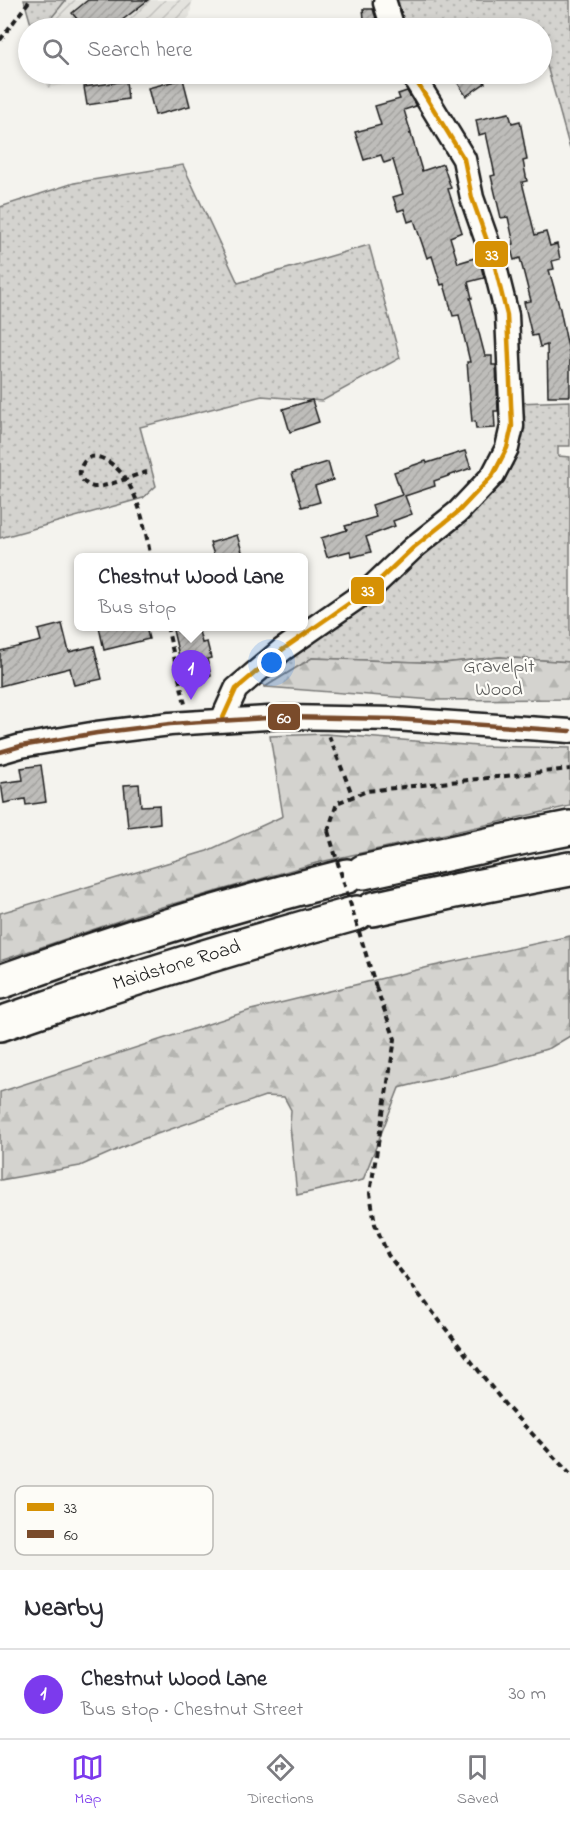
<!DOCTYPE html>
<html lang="en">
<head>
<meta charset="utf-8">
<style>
  body { margin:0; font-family:"Indie Flower",sans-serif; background:#f2f2f3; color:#2b2b33 }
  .you { position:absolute; left:272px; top:663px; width:21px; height:21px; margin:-15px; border:4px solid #fff; border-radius:50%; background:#1a73e8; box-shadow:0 0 0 9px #1a73e833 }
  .badge { display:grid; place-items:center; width:39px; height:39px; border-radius:50%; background:#7c3aed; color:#fff; font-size:20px; font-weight:700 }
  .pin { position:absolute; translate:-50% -50px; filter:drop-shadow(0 2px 3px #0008) }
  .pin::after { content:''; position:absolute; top:32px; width:21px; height:18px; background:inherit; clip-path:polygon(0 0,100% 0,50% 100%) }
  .popup { position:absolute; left:74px; top:553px; width:234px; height:78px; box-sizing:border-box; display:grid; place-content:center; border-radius:9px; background:#fff; filter:drop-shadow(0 2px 4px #0005); font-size:20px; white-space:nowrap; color:#7c7c81 }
  .popup b { font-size:22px; color:#2b2b33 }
  .popup::after { content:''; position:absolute; left:50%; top:100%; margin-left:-12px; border:12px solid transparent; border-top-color:#fff }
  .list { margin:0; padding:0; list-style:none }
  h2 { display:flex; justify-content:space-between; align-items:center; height:78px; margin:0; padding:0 24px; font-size:26px }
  h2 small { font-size:20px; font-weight:400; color:#7c7c81 }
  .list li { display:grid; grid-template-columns:39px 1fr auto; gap:18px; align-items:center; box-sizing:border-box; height:90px; padding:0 24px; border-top:2px solid #e1e1e2 }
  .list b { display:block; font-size:22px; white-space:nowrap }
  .list p { margin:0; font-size:20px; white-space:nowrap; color:#7c7c81 }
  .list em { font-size:20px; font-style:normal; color:#7c7c81 }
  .icon { flex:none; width:33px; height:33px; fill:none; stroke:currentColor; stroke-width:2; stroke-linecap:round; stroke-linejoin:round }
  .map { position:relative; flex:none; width:570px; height:1570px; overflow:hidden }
  .search { position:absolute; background:#fff; box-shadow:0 3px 9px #0003; left:18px; right:18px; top:18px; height:66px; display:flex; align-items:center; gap:15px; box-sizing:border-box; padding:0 21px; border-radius:33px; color:#7c7c81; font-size:22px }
  .sheet { height:168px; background:#fff }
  nav { display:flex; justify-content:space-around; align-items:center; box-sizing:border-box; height:84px; border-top:2px solid #e1e1e2; background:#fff; font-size:16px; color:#7c7c81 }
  nav a { display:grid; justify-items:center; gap:3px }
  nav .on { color:#7c3aed }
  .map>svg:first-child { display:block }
  .industrial { fill:url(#industrial-furrows) }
  .grass { fill:url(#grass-dots); stroke:#787876; stroke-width:1.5 }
  .forest { fill:url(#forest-firs); stroke:#787876; stroke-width:1.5 }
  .building { fill:url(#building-hatch); stroke:#1c1c1c; stroke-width:1.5 }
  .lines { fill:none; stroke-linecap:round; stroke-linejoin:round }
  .minor-casing { stroke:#1c1c1c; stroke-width:27 }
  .highway-casing { stroke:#1c1c1c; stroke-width:38 }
  .path { stroke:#1c1c1c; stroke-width:4; stroke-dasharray:6 4.5; stroke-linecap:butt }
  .minor { stroke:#fdfcf7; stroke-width:22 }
  .highway { stroke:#fdfcf7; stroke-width:33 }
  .path-bridge { stroke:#1c1c1c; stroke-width:4; stroke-dasharray:6 4.5; stroke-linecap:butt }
  .bus-1-casing { stroke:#fdfcf7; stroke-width:9 }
  .bus-2-casing { stroke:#fdfcf7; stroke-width:9 }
  .bus-1 { stroke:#d69104; stroke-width:4.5 }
  .bus-2 { stroke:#7a4b2a; stroke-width:4.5 }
  .labels { text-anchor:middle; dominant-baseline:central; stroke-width:4.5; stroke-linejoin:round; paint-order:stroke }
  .park-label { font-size:20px; fill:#5c5c5b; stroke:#fdfcf7 }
  .street-label { font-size:20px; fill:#1c1c1c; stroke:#fdfcf7 }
  .key { fill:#fdfcf7; stroke:#bab9b5; stroke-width:1.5 }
  .key-label { font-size:16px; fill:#1c1c1c }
  .line-badge { stroke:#fdfcf7; stroke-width:2 }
  .badge-label { font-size:16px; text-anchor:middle; font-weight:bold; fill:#fff }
</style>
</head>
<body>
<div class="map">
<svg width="570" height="1570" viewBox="0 0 570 1570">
  <defs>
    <pattern id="industrial-furrows" width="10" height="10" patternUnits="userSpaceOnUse" patternTransform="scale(1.5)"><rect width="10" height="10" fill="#e4e3de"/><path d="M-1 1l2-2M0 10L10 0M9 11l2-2" fill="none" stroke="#c3c2be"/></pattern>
    <pattern id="grass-dots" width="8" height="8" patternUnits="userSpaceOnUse" patternTransform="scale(1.5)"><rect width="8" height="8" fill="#d4d3cf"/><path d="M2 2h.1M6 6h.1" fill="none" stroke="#b5b5b1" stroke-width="1.8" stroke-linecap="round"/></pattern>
    <pattern id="forest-firs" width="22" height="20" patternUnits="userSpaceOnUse" patternTransform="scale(1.5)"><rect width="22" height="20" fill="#d4d3cf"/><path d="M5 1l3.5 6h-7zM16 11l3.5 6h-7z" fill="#b5b5b1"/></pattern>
    <pattern id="building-hatch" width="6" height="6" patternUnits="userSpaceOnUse" patternTransform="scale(1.5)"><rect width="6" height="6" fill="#bebdba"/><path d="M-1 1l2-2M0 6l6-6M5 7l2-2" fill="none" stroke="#a3a29f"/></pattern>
  </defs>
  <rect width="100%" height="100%" fill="#f4f3ee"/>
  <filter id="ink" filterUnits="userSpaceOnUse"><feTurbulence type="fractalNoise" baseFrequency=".0167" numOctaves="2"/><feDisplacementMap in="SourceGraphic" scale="12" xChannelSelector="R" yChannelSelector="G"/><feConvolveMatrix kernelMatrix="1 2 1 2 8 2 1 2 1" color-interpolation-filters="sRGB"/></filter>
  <g filter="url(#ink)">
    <!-- industrial -->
    <path class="industrial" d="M66,0H192L190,16L179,28H43Z
      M44,74H114L48,88Z"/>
    <!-- grass -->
    <path class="grass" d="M24,0H66L43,28H32Z
      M389,0H570V149L542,48V28H536L535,25L397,27Z
      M183,165L238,283L369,245L400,358L322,401L262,396L140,427L156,486L143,498L0,538V207L74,183Z
      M570,401V446H558V456L570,457V662L499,657L444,663L312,658L265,687L257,675L495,477L517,403Z"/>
    <!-- forest -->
    <path class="forest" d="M499,657L570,662V699L434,700L265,687L312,658L444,663Z
      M326,734L478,746L570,748V806L316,863L148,911L0,961V913L207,851L283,816L270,736Z
      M570,936V1036L550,1048L492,1065L399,1088L363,1180L297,1195L290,1126L291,1110L284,1097L265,1096L137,1141L80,1166L0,1180V1092L251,1010L429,967Z"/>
    <!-- building -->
    <path class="building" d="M88,0H148L112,28H85L72,13Z
      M363,9H373L379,28H365Z
      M452,74H479L485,83L466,96Z
      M183,79L190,106L155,115L148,88Z
      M126,81L128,99L87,105L84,87Z
      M407,91L416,106L404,110L411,133L409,134H411L422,171L443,164L451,188L448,189L462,232L450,237L458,263L478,257L479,259L484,278L468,282L472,298H470L485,356H492V365H496L498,411H494L495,428L476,429L475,421L472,422L467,362H470L459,315L453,316L444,284L441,285L432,256L427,258L414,220L408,222L404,209L398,211L393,197L403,194L393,160L384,163L381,155L364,160L355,132L381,125L375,106L400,99L398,94Z
      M509,113L512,123L520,121L523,137L527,160L523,161L527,181L522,182L535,235L546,232L550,246L557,244L560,259L552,261L554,269L549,270L560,309L570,357V396H548L547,345L540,347L537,335L532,336L524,302L531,301L520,258L514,260L510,245L514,244L508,217L501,218L491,176L495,175L486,133L479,135L476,120Z
      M312,400L319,422L290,432L283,409Z
      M465,451L471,468L434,481L435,486L405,496L412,514L393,521L395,526L366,537L371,552L352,557L350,551L327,557L321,538L347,530L345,526L376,517L372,505L402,495L394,472L426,461L427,463Z
      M328,462L333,480L315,486L320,502L302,507L292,473Z
      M237,535L244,558H215L210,543Z
      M62,624L69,652L94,646L102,679L74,685L70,668L0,686V651L41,641L38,630Z
      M99,627H146L149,639L104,650Z
      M188,627H198L202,643L207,642L211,658L207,659L211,676L185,682L173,630Z
      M41,765L46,802L26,805L25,799L4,803L1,783L23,780L21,768Z
      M139,784L141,806L159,805L160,823L128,827L124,785Z"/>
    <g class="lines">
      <defs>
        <path id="minor" d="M385,3L393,28
          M222,720L236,689L282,650L371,588L413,548L458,512L493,475L507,448L512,426L507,315L492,255L472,198L464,159L412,74
          M0,752L21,746L97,733L170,724L284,717L395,719L570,731"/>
        <path id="highway" d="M363,872L529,836L570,828
          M373,909L455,891L570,869
          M0,982C113,941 230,905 347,876
          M0,1024C117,983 236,946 357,913"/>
      </defs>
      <!-- minor casing -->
      <use href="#minor" class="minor-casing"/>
      <!-- highway casing -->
      <use href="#highway" class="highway-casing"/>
      <!-- path -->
      <path class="path" d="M0,40L30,0
        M147,472C134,475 105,488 94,487C87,486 82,481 80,475C79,471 81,466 84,462C95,447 118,467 125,478C141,502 145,530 151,558
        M167,626L185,704
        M329,736L353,797
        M328,831L337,803L367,791L570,769
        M376,987L395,1039L370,1193L375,1224L388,1255L507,1407L570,1474"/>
      <!-- minor -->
      <use href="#minor" class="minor"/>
      <!-- highway -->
      <use href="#highway" class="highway"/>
      <!-- path-bridge -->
      <path class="path-bridge" d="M328,831L376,987"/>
      <defs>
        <path id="bus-1" d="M222,720L236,689L282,650L371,588L413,548L458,512L493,475L507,448L512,426L507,315L492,255L472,198L464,159L412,74"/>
        <path id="bus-2" d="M0,752L21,746L97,733L170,724L284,717L395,719L570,731"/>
      </defs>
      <!-- bus-1 casing -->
      <use href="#bus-1" class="bus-1-casing"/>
      <!-- bus-2 casing -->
      <use href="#bus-2" class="bus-2-casing"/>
      <!-- bus-1 -->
      <use href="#bus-1" class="bus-1"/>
      <!-- bus-2 -->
      <use href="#bus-2" class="bus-2"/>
    </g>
  </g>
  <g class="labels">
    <!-- park labels -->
    <g class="park-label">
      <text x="499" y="667">Gravelpit<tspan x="499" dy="23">Wood</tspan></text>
    </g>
    <!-- street labels -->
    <g class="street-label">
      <text transform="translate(177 966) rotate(-17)">Maidstone Road</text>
    </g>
  </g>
  <!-- legend -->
  <rect x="15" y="1486" width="198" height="69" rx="9" class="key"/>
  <rect x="27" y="1503" width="27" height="8" fill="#d69104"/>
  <rect x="27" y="1530" width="27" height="8" fill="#7a4b2a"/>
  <g class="key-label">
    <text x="64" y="1513">33</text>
    <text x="64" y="1540">60</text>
  </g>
  <g class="line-badge">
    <rect x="474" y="240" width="35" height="28" rx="6" fill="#d69104"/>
    <rect x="350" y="576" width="35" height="29" rx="6" fill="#d69104"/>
    <rect x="267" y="703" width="34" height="28" rx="6" fill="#7a4b2a"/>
  </g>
  <g class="badge-label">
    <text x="492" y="260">33</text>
    <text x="368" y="596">33</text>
    <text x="284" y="723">60</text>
  </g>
</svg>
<div class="you"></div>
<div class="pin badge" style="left:191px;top:700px">1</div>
<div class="popup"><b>Chestnut Wood Lane</b>Bus stop</div>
<div class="search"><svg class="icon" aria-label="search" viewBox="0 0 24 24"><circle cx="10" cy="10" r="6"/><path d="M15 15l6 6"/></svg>Search here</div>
</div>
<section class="sheet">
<h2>Nearby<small></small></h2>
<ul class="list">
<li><span class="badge">1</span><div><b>Chestnut Wood Lane</b><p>Bus stop · Chestnut Street</p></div><em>30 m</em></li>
</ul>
</section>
<nav>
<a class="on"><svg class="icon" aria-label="map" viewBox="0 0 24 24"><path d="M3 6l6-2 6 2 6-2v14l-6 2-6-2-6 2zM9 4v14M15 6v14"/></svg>Map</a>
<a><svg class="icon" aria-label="directions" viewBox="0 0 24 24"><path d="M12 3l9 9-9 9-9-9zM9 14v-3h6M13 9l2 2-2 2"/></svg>Directions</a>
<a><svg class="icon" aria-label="saved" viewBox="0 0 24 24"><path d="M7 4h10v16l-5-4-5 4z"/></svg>Saved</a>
</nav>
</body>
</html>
